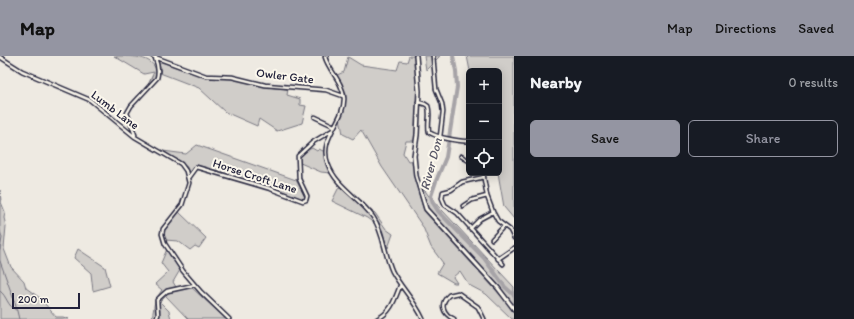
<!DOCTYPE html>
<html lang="en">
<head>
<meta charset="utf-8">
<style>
  body { margin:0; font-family:Itim,sans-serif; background:#242831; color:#f1f3f6 }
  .controls { position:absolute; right:12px; top:12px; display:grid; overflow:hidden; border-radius:6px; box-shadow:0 2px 10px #0003 }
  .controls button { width:36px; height:36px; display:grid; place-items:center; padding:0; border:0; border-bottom:1px solid #363941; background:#171b24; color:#f1f3f6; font:20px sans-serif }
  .scale { position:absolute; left:12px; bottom:10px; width:68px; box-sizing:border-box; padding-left:4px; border:2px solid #22223b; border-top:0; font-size:11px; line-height:14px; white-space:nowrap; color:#22223b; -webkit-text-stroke:3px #fbf7ec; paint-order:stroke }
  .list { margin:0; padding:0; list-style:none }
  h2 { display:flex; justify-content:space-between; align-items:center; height:52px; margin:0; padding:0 16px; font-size:17px }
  h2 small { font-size:13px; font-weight:400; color:#9ea1a6 }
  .actions { display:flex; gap:8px; padding:12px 16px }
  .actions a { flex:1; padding:9px 0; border:1px solid #9495a2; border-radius:6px; text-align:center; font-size:14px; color:#9495a2 }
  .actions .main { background:#9495a2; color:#111 }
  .icon { flex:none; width:22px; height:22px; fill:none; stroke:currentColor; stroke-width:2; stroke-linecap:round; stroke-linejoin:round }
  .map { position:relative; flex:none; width:514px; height:263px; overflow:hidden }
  header { display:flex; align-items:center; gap:24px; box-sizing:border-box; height:56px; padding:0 20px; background:#9495a2; color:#111 }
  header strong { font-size:19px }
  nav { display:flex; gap:22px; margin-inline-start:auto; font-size:14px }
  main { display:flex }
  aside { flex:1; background:#171b24 }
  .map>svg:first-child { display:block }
  .green { fill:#d0cdc9; stroke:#797882 }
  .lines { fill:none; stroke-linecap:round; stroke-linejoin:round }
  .stream { stroke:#716f7c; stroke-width:1 }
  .river { stroke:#a6a3a7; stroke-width:4 }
  .minor-casing { stroke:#22223b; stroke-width:5.5 }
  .major-casing { stroke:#22223b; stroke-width:6 }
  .minor { stroke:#fbf7ec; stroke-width:2.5 }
  .major { stroke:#fbf7ec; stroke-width:3 }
  .labels { text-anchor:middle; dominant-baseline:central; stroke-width:4; stroke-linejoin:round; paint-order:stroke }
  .street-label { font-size:12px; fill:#22223b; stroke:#fbf7ec }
  .water-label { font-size:13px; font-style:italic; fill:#575666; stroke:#fbf7ec }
</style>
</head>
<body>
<header>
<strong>Map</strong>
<nav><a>Map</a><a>Directions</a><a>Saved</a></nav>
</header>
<main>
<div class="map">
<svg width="514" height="263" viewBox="0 0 514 263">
  <rect width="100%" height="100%" fill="#eeeae2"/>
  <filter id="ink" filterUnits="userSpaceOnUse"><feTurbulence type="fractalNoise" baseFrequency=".025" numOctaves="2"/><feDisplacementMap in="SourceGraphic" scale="8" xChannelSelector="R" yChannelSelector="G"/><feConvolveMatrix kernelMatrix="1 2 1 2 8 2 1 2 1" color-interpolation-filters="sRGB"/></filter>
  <g filter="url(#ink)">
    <!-- green -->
    <path class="green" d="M114,0C135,0 157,0 157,21L147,31L154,16L144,18Z
      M409,0H415L417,35L416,83L413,85H406L403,97L408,105L414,104V121L424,155L514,254V263H512L486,238L469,229L460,215L453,221L457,227H454L437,217L443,207L431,191L423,171L382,111L361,74L353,83L343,78L340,62L344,53L346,38L337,19L344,16L348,1L361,9L397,14L400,5L407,6Z
      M424,0H440L426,14Z
      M467,0H514V163L504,151L498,117L499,15H470Z
      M158,5L205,21L234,23L266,31L288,33L287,39L300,43V49L306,50L302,67L277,75L259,63L257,70L225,56L199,32L160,17L161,12Z
      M197,89L296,124L305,141L303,143L273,132L197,109L192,112L189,118L187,111L163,95L186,98Z
      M312,92L317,95L319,93L323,95L325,94C324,103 326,109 330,117L321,116L298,106V101L305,94L306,95Z
      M417,123L428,139L514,231V250L499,230L428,152Z
      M339,131C353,139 368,154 375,168L367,162L332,145Z
      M0,134L1,146L5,156L4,162L6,170L4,193L11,211L24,225L26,232L40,242L56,261H63L69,263H0Z
      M367,152L375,157L386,173L393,178L388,192L378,167Z
      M179,156L206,182L199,192L195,190L190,194L178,185L165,184L164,173Z
      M78,193L105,211L110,230L93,235L91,217L74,202Z
      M167,193L180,214L173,226L176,231L166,234L164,236L167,238L168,237L191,231L226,263H188L166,240L160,246L169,255L171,263H152L155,244L162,234L155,228L168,216L161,207Z"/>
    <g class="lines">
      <!-- stream -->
      <path class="stream" d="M0,175L2,182L0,194
        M0,205L15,247L19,263
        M0,235C7,240 7,250 16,254"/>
      <!-- river -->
      <path class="river" d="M453,0L456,15L457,31L446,101L436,125L431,140L433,147L438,155L484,202L505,231L514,239"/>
      <defs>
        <path id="minor" d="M152,0L206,20L232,21L265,29L326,34L343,40
          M327,0L325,1C329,15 343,26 344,42C345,65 318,82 328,108C336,131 359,141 373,161C384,177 384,197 392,215C401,232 415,245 423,263
          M433,0L436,33L442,48L443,56L440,81
          M0,1L22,15L90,44L135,81L181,108L186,115L189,127L182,149L163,173L162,178L165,188L183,215L201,236L229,263
          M418,46L425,48L428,50C431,59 427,67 429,76C435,81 460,86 469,85
          M315,61L334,70
          M135,79L127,57L131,50L157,22C159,15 158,9 155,2
          M461,100L469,105
          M483,117L487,140L493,156L498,165L510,174L514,182
          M484,121L462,126L451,134L443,136L442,142L445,149L457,157L503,208
          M188,122L196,111L271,133L303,145L306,144L307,140L299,123L298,100L313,86L331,75
          M463,150L472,144L487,140
          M470,173L480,163L493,156
          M492,183L504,170
          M498,203L514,192
          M156,263L158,259L157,244L167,235L194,229
          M377,263C391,257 395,243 400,230
          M454,263C443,258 439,248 449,239L458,237L478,251L484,263"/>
        <path id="major" d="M416,0L419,35L417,79L414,100L416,120L426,153L498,232L514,253"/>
      </defs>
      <!-- minor casing -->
      <use href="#minor" class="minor-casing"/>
      <!-- major casing -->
      <use href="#major" class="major-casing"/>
      <!-- minor -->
      <use href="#minor" class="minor"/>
      <!-- major -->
      <use href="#major" class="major"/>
    </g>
  </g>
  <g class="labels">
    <!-- street labels -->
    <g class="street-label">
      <text transform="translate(285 20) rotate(7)">Owler Gate</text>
      <text transform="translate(115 54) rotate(37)">Lumb Lane</text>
      <text transform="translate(255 120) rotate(18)">Horse Croft Lane</text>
    </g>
    <!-- water labels -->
    <g class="water-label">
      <text transform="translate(431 108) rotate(-75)">River Don</text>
    </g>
  </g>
</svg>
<div class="controls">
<button>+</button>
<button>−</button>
<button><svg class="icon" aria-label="locate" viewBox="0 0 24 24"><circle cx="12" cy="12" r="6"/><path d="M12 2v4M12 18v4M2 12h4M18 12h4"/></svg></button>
</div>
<div class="scale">200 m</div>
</div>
<aside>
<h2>Nearby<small>0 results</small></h2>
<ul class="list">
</ul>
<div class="actions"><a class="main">Save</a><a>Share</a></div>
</aside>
</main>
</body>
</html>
